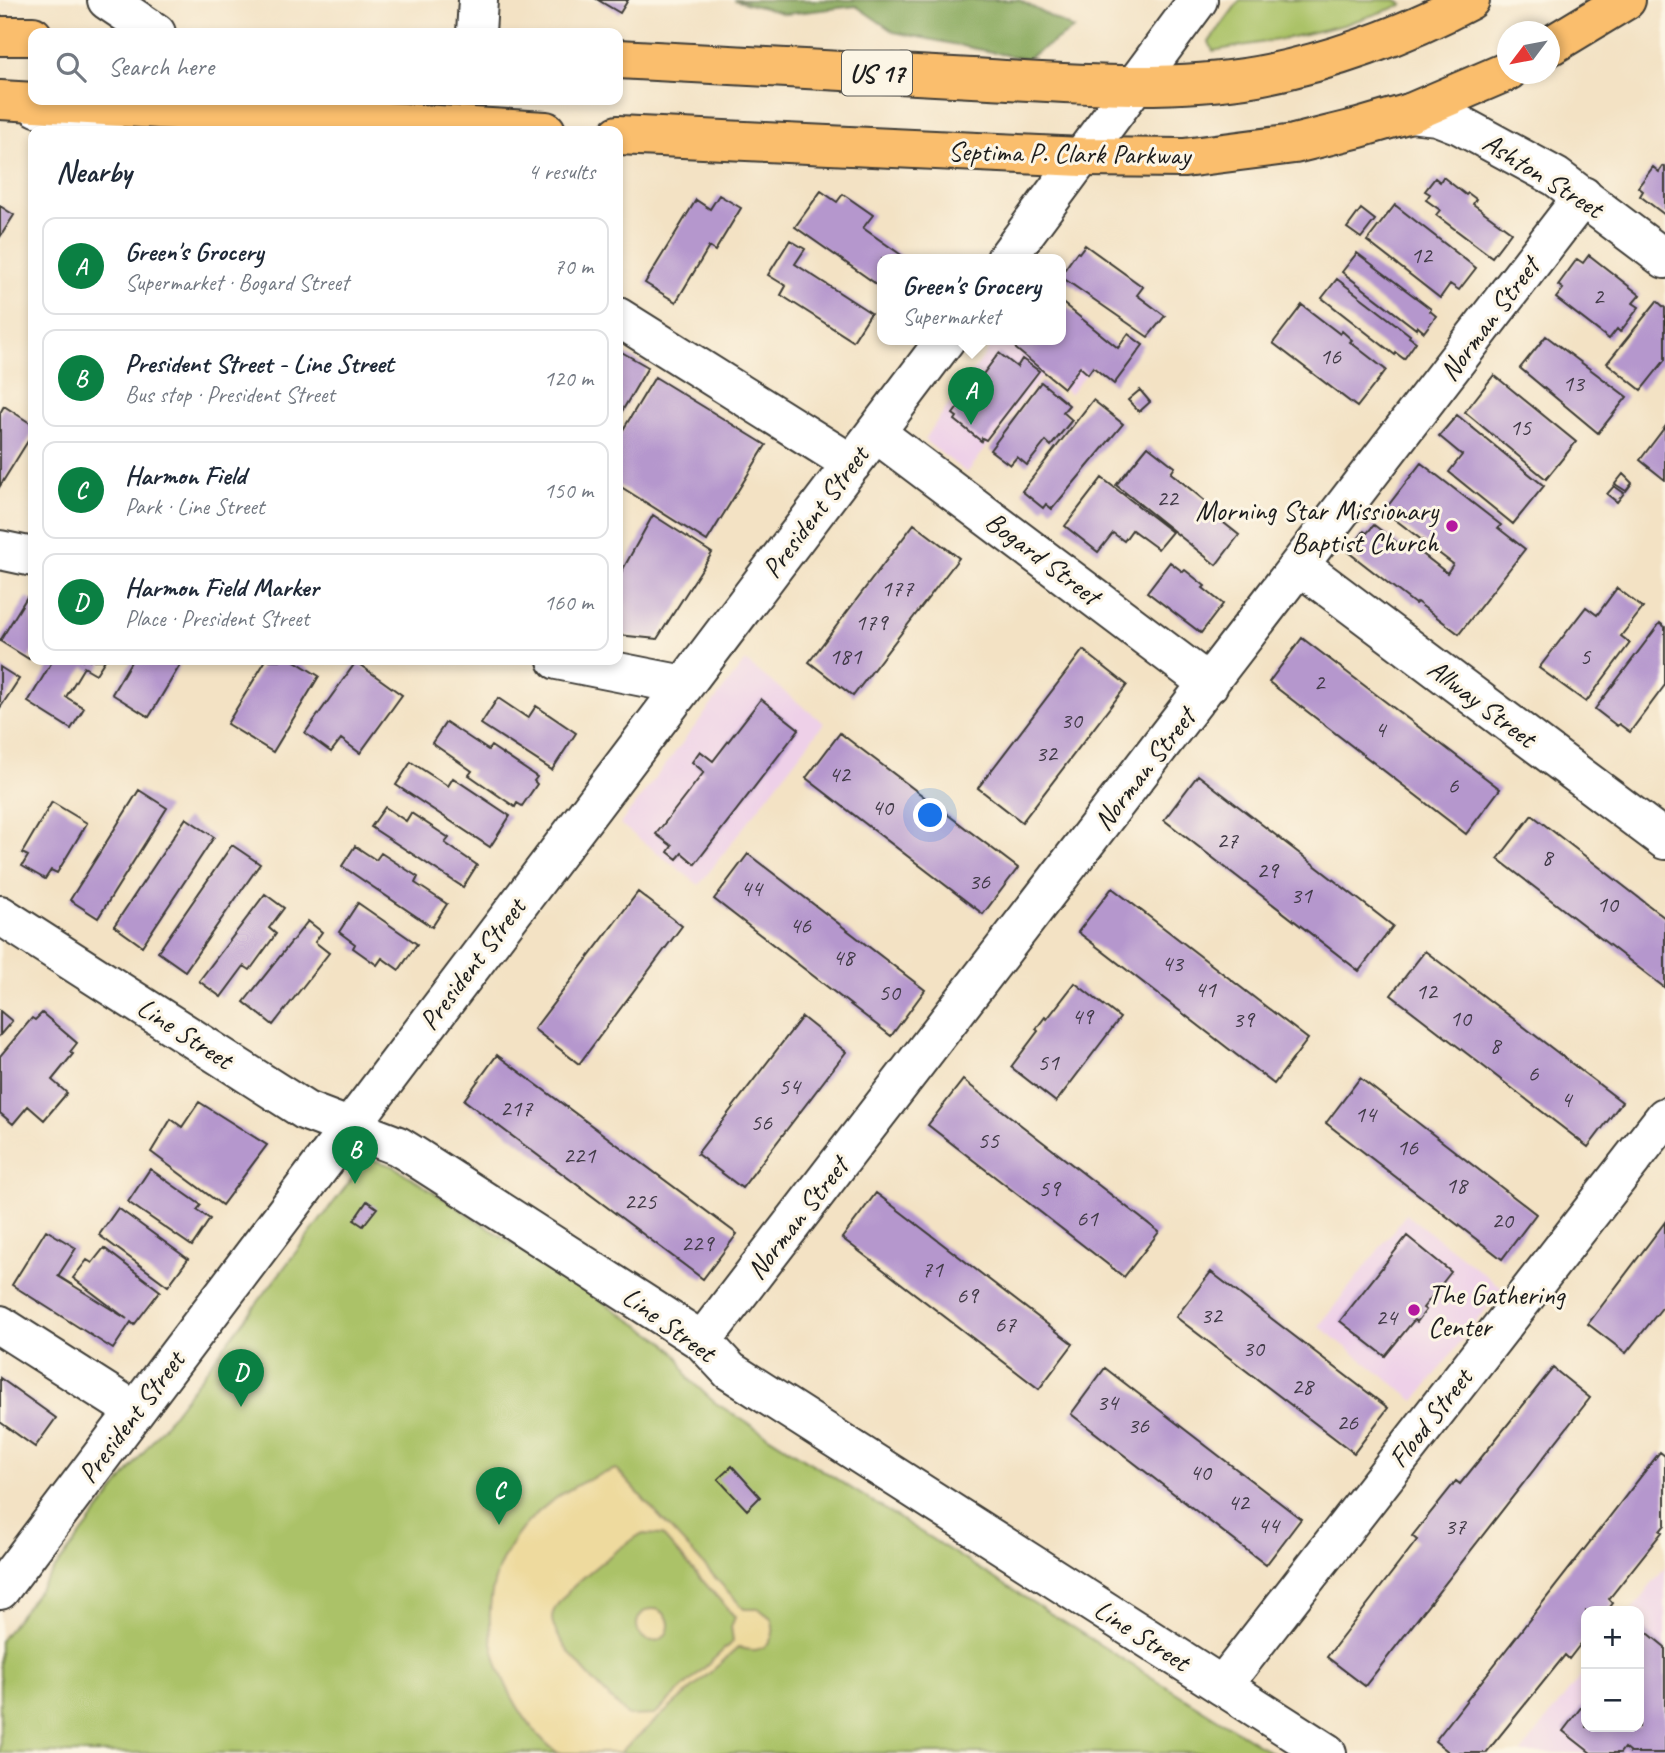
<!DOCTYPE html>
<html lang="en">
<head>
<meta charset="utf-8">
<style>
  body { margin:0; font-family:Caveat,sans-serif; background:#f2f2f3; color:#1f2937 }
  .controls { position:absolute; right:21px; bottom:21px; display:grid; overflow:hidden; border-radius:14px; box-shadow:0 4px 10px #0003 }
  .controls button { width:63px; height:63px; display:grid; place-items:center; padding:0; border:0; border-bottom:2px solid #e0e1e3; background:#fff; color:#1f2937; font:35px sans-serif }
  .compass { position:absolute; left:1497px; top:21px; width:63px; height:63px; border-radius:50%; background:#fff; box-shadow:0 4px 10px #0003; rotate:238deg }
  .you { position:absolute; left:931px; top:816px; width:24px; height:24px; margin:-18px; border:5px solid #fff; border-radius:50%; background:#1a73e8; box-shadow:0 0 0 10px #1a73e833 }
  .badge { display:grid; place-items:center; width:46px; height:46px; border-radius:50%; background:#0b8043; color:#fff; font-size:23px; font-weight:700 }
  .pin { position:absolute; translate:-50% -58px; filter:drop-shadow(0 2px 4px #0008) }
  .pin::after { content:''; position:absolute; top:37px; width:24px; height:21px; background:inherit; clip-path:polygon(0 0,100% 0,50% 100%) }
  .popup { position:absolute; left:877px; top:254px; width:189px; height:91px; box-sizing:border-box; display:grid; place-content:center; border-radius:14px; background:#fff; filter:drop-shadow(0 2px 5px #0005); font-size:23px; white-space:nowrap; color:#747a83 }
  .popup b { font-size:26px; color:#1f2937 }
  .popup::after { content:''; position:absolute; left:50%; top:100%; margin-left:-14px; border:14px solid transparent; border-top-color:#fff }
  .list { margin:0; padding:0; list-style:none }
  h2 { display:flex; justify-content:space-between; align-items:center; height:91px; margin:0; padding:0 28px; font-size:30px }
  h2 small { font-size:23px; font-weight:400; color:#747a83 }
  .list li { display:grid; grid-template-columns:46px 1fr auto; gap:21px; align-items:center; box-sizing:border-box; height:98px; margin:0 14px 14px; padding:0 14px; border:2px solid #e0e1e3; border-radius:14px }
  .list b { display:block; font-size:26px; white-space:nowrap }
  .list p { margin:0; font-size:23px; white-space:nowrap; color:#747a83 }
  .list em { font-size:23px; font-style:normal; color:#747a83 }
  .icon { flex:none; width:38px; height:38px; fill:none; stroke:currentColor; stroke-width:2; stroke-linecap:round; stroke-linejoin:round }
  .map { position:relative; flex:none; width:1665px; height:1753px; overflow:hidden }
  .search { position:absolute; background:#fff; box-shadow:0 4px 10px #0003; left:28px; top:28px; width:595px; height:77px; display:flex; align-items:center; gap:18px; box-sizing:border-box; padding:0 24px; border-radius:14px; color:#747a83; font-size:26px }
  .panel { position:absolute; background:#fff; box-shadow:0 4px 10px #0003; left:28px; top:126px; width:595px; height:539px; border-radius:14px }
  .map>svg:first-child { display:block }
  .built { fill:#eed0e8 }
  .green { fill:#abc267; stroke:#646f42; stroke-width:2 }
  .forest { fill:#88a85c; stroke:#52623c; stroke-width:2 }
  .sand { fill:#eeda9e; stroke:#857b5d; stroke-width:2; fill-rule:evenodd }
  .building { fill:#b597cd }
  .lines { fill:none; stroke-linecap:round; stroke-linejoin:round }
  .minor-casing { stroke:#3c3a35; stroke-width:42 }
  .highway-casing { stroke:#3c3a35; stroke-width:42 }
  .minor { stroke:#fff; stroke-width:38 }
  .highway { stroke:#fabe6d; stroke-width:38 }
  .poi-dot { fill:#b5179e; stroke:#fcf5e5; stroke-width:2.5 }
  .labels { text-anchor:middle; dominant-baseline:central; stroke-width:6; stroke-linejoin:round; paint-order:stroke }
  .number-label { font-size:24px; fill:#423b48 }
  .shield { fill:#fcf5e5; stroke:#5f5d58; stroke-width:2 }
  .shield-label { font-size:26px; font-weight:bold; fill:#1c1c1c }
  .street-label { font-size:28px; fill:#1c1c1c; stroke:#fcf5e5 }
  .poi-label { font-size:28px; fill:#1c1c1c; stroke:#fcf5e5; text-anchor:end }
</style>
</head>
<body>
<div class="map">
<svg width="1665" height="1753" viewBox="0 0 1665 1753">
  <rect width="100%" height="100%" fill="#fcf5e5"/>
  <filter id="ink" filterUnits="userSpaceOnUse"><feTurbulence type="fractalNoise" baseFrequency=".0143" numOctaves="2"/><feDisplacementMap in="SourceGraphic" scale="14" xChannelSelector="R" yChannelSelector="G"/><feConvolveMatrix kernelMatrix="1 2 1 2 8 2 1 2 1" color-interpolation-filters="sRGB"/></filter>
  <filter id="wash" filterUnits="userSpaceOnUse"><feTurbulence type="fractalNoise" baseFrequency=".00686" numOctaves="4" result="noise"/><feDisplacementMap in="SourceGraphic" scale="28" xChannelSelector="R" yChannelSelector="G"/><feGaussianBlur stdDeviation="1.57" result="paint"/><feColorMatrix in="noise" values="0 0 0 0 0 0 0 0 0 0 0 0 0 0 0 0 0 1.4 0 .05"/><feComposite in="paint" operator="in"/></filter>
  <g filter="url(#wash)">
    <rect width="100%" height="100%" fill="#f3e2c4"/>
    <!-- built -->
    <path class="built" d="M996,339H1044L1087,373L1070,394L1044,373L967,473L928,443L925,438Z
      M745,661L824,723L699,885L620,824Z
      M1406,1214L1502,1288L1415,1401L1319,1326Z
      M1665,1567V1753H1521L1586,1669V1727H1639V1611H1631Z"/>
    <!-- green -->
    <path class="green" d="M1240,0H1396L1403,5L1343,25L1288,38L1213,51L1209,42Z
      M370,1159L393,1166L666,1343L680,1359L688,1378L714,1402L1272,1753H0V1641L360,1168Z"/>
    <!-- forest -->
    <path class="forest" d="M734,0H1019L1074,29L1026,59L894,32L856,6L786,14Z"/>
    <!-- sand -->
    <path class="sand" d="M616,1469L744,1609H759L771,1618C780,1641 761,1657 739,1647L619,1753H558C536,1737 518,1710 506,1685C460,1586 517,1500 616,1469ZM641,1534L662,1535L735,1617L731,1627L733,1641L654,1715L628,1716C609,1697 553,1644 552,1618C552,1596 622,1546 641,1534Z
      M637 1625a16 16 0 1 1 32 0a16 16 0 1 1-32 0Z"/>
    <g id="blocks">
      <!-- building -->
      <path class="building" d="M598,0H628L620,13Z
        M1663,166L1665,167V215L1640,196L1643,191L1638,187L1653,167L1659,172Z
        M1443,177L1466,195L1468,193L1476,199L1473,204L1511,232L1492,257L1436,215L1440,210L1426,200L1430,194L1425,191L1435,178L1440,182Z
        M821,191L837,202L843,194L873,215L863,228L907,259H882V288L795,227Z
        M719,195L741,208L715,251L709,247L676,302L645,283L696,200L710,209Z
        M1395,205L1476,268L1459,290L1450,284L1440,298L1367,241Z
        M0,206L14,215L0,237Z
        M1361,209L1375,220L1361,238L1347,228Z
        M790,240L805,249L795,264L871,313L853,341L781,295L786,286L768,275Z
        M1085,245L1143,287L1137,295L1165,316L1148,337L1060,276L1077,252L1079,253Z
        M1357,253L1431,309L1430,311L1436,316L1424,332L1417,326L1416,329L1342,272Z
        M1589,255L1640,295L1633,303L1639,307L1620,332L1617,329L1609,339L1556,298L1563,289L1558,285L1577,259L1583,263Z
        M1337,279L1410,335L1409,337L1416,342L1404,359L1396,353L1395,355L1322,298Z
        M1060,301L1118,348L1128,334L1143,345L1114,384L1093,367L1088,374L1080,367L1064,388L1016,349L1013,339H1060Z
        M1657,301L1665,308V360L1641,390L1607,363Z
        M1302,305L1340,334L1342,331L1352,340L1350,342L1386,370L1357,407L1273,343Z
        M1546,336L1627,397L1598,433L1520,368Z
        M618,350L648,367L618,418Z
        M999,353L1017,367L1022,359L1039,371L986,440L982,438L981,441L955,420L957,417L953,414Z
        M1494,375L1576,442L1546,479L1465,412Z
        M655,377L766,445L707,541L618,485V438Z
        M1041,382L1069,405L1063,412L1072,420L1051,446L1046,441L1027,465L1017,457L1010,465L990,450Z
        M1140,390L1150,402L1139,412L1128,400Z
        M1093,400L1123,424L1052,509L1046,504L1043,508L1022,491Z
        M4,406L33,425V433L0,486V413Z
        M1457,415L1544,486L1513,524L1449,472L1462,455L1439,436Z
        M1665,427V480L1640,460Z
        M1148,446L1175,467L1171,473L1217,511L1214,515L1239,535L1216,565L1116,485Z
        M1421,463L1501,525L1498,528L1525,549L1459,634L1417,602L1415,604L1348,552L1364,531L1367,533L1374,525L1407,550L1411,545L1447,573L1453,564L1384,511Z
        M1623,474L1632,483L1626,491L1615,484Z
        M1102,478L1172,532L1158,549L1132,530L1124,541L1113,533L1098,552L1065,526Z
        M1614,486L1624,493L1617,502L1607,494Z
        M653,515L712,553L657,639L618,635V578Z
        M914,524L959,558L853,696L809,662Z
        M1170,562L1183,572L1185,570L1205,586L1203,588L1223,604L1201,633L1147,592Z
        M1617,588L1643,608L1621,636L1630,643L1586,702L1539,668L1586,607L1597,615Z
        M27,597L33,601V651L29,659L0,641Z
        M1660,623L1665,627V685L1630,732L1619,724L1617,726L1595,709Z
        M1302,638L1500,789L1466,834L1269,682Z
        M1083,650L1127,685L1022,822L978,788Z
        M53,660H105L96,674L84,667L66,697L84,708L71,729L28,702Z
        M132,660H171L180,665L149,717L112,694Z
        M266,660H293L319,676L273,752L227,724Z
        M356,662L402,695L360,753L341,739L331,752L305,733Z
        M0,667L19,679L0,708Z
        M498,698L528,718L536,706L576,733L552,770L481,724Z
        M761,699L799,729L695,864L682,853L677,859L668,852L672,846L656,834L704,772L692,762L700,751L713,761Z
        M446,722L488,750L491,746L537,777L534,781L537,784L522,806L517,803L515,807L469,775L472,771L432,743Z
        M840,733L1018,868L983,914L806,778Z
        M411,762L448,786L453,778L510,816L490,847L396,785Z
        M1198,775L1393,926L1359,971L1164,820Z
        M139,790L167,808L98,918L70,900Z
        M52,802L87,823L57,873L51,870L45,879L22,866L28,856L22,853Z
        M385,807L406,821L411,813L449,838L445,843L477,865L463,887L371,827Z
        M1532,815L1665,918V988L1498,859Z
        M186,818L214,837L142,946L114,926Z
        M232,845L260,864L185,971L158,952Z
        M355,846L376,860L381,853L418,877L415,883L447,904L432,927L342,866Z
        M748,854L925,990L891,1036L714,899Z
        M1112,888L1308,1039L1274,1084L1078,932Z
        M638,892L682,926L579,1064L534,1029Z
        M265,894L284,908L269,928L276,934L250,970L244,966L221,997L199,981Z
        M358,903L417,944L399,970L382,958L377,965L353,948L355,944L339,932Z
        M308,921L322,932L315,942L329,953L273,1025L244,1002Z
        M1425,951L1622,1102L1588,1147L1391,995Z
        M1075,983L1120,1018L1056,1102L1011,1067L1038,1031L1036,1029L1045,1017L1047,1019Z
        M0,1011L12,1021L0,1035Z
        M42,1013L77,1043L70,1052L73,1054L52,1080L67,1093L44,1120L28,1106L13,1124L0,1113V1056L32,1018L35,1020Z
        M802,1017L846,1052L742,1188L697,1154Z
        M497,1055L737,1234L703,1279L464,1100Z
        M1360,1078L1536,1214L1502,1259L1326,1123Z
        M963,1080L1159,1232L1124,1277L928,1125Z
        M199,1102L267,1145L222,1205L151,1152L171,1119L182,1127Z
        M150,1169L201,1205L197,1210L210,1219L192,1246L128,1202Z
        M876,1193L1073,1344L1039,1389L842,1238Z
        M367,1201L377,1208L363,1226L354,1220Z
        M118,1208L188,1259L168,1286L99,1235Z
        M1665,1222V1304L1626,1353L1588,1324Z
        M46,1230L76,1248L58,1276L127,1319L73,1278L87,1260L92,1263L104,1248L160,1291L134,1325L131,1322L113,1349L12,1285Z
        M1407,1236L1451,1272L1423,1308L1426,1310L1417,1322L1414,1320L1385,1356L1340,1321Z
        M1211,1272L1388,1408L1354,1453L1176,1317Z
        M1105,1368L1301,1519L1266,1565L1071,1414Z
        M1553,1368L1590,1398L1365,1686L1327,1657L1417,1540L1412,1536L1456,1481L1460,1484Z
        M0,1378L56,1418L35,1447L0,1422Z
        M1660,1452L1665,1456V1525L1660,1531L1662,1532L1609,1599L1613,1603L1607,1611H1586V1637L1569,1659L1565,1655L1486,1753H1450L1435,1741Z
        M732,1466L760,1497L747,1510L718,1479Z
        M1643,1629L1665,1647V1753H1630L1624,1748L1620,1753H1591L1563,1731L1586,1701V1727H1639V1634Z"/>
    </g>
  </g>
  <g filter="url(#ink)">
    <use href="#blocks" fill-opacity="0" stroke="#3c3a35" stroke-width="2"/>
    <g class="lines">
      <defs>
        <path id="minor" d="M107,0L156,33
          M476,33L478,0
          M37,107L104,131
          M1410,113L1437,116L1460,125L1556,177L1665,259
          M1006,259L1198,0
          M618,317L852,464
          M876,433L1209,684
          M0,550L33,557
          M1300,566L1665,840
          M557,660L684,685
          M0,915L306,1111L398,1146L411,1154L702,1341L730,1371L1327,1753
          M0,1325L135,1411
          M702,1341L1583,196
          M0,1590L946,339
          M1222,1686L1665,1117"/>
        <path id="highway" d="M0,36H33
          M1550,46L1626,0
          M618,59C736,66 854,72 972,78C1063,83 1167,92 1257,76C1330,62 1405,35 1470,0
          M0,100L546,131
          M618,135L1082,157L1184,158L1294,144L1359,128L1410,113L1508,71"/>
      </defs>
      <!-- minor casing -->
      <use href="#minor" class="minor-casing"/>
      <!-- highway casing -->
      <use href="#highway" class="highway-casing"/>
      <!-- minor -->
      <use href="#minor" class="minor"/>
      <!-- highway -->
      <use href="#highway" class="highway"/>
    </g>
  </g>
  <!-- markers -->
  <g class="poi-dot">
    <circle cx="1452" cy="526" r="7"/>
    <circle cx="1414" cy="1310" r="7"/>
  </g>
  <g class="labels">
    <!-- number labels -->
    <g class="number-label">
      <text x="1421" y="255">12</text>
      <text x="1598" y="296">2</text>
      <text x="1330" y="356">16</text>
      <text x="1573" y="383">13</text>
      <text x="1520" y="427">15</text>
      <text x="1167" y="498">22</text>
      <text x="897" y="588">177</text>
      <text x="871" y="622">179</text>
      <text x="845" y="656">181</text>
      <text x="1585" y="656">5</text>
      <text x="1319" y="682">2</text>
      <text x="1071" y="720">30</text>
      <text x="1380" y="729">4</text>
      <text x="1046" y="753">32</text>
      <text x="839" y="774">42</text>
      <text x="1453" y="785">6</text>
      <text x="882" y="807">40</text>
      <text x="1227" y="840">27</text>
      <text x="1547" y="857">8</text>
      <text x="1267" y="870">29</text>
      <text x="979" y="881">36</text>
      <text x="751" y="888">44</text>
      <text x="1301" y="895">31</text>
      <text x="1607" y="904">10</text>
      <text x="800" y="925">46</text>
      <text x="843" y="957">48</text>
      <text x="1172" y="963">43</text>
      <text x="1205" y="989">41</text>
      <text x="1426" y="991">12</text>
      <text x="889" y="992">50</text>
      <text x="1082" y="1016">49</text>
      <text x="1460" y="1018">10</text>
      <text x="1243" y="1019">39</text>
      <text x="1495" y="1045">8</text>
      <text x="1048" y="1062">51</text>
      <text x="1533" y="1073">6</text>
      <text x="789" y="1086">54</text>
      <text x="1566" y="1099">4</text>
      <text x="516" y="1108">217</text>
      <text x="1365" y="1114">14</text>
      <text x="761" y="1122">56</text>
      <text x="988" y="1140">55</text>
      <text x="1407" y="1147">16</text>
      <text x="579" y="1155">221</text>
      <text x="1456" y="1185">18</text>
      <text x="1049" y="1188">59</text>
      <text x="640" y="1201">225</text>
      <text x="1087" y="1218">61</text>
      <text x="1502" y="1220">20</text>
      <text x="697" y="1243">229</text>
      <text x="932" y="1269">71</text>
      <text x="967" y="1295">69</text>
      <text x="1211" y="1315">32</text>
      <text x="1386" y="1317">24</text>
      <text x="1005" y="1324">67</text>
      <text x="1253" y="1348">30</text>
      <text x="1302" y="1386">28</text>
      <text x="1107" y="1402">34</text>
      <text x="1347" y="1422">26</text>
      <text x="1138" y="1425">36</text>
      <text x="1200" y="1472">40</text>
      <text x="1238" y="1502">42</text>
      <text x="1268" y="1525">44</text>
      <text x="1455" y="1526">37</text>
    </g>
    <!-- shield labels -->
    <rect class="shield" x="842" y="50.5" width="70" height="45" rx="5"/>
    <g class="shield-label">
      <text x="877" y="73">US 17</text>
    </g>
    <!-- street labels -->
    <g class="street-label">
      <text transform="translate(1069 153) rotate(1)">Septima P. Clark Parkway</text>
      <text transform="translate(1543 175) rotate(32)">Ashton Street</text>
      <text transform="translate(1489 319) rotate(-53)">Norman Street</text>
      <text transform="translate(815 512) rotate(-53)">President Street</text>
      <text transform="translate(1043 558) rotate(37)">Bogard Street</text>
      <text transform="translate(1482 703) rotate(37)">Allway Street</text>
      <text transform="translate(1144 769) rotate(-52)">Norman Street</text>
      <text transform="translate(472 964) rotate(-53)">President Street</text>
      <text transform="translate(185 1033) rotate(33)">Line Street</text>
      <text transform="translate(797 1218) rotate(-52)">Norman Street</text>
      <text transform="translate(669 1324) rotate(36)">Line Street</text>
      <text transform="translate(131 1417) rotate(-53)">President Street</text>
      <text transform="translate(1430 1418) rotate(-52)">Flood Street</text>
      <text transform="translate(1142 1635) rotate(33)">Line Street</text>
    </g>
    <!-- poi labels -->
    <g class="poi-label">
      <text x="1438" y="510">Morning Star Missionary<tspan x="1438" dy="32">Baptist Church</tspan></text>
      <text x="1428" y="1294" text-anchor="start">The Gathering<tspan x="1428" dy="32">Center</tspan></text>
    </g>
  </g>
</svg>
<div class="controls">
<button>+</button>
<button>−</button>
</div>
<svg class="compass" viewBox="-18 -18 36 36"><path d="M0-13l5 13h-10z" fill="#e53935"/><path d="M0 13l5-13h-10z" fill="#747a83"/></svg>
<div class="you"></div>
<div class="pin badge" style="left:971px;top:425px">A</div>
<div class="popup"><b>Green's Grocery</b>Supermarket</div>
<div class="pin badge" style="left:355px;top:1184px">B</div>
<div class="pin badge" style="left:499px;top:1525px">C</div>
<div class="pin badge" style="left:241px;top:1407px">D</div>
<div class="search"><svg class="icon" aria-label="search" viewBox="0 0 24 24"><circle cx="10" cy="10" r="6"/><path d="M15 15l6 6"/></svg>Search here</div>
<section class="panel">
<h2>Nearby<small>4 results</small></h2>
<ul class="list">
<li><span class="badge">A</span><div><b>Green's Grocery</b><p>Supermarket · Bogard Street</p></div><em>70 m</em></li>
<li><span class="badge">B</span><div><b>President Street - Line Street</b><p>Bus stop · President Street</p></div><em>120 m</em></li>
<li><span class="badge">C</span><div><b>Harmon Field</b><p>Park · Line Street</p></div><em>150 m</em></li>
<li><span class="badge">D</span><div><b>Harmon Field Marker</b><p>Place · President Street</p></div><em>160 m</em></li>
</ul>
</section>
</div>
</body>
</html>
